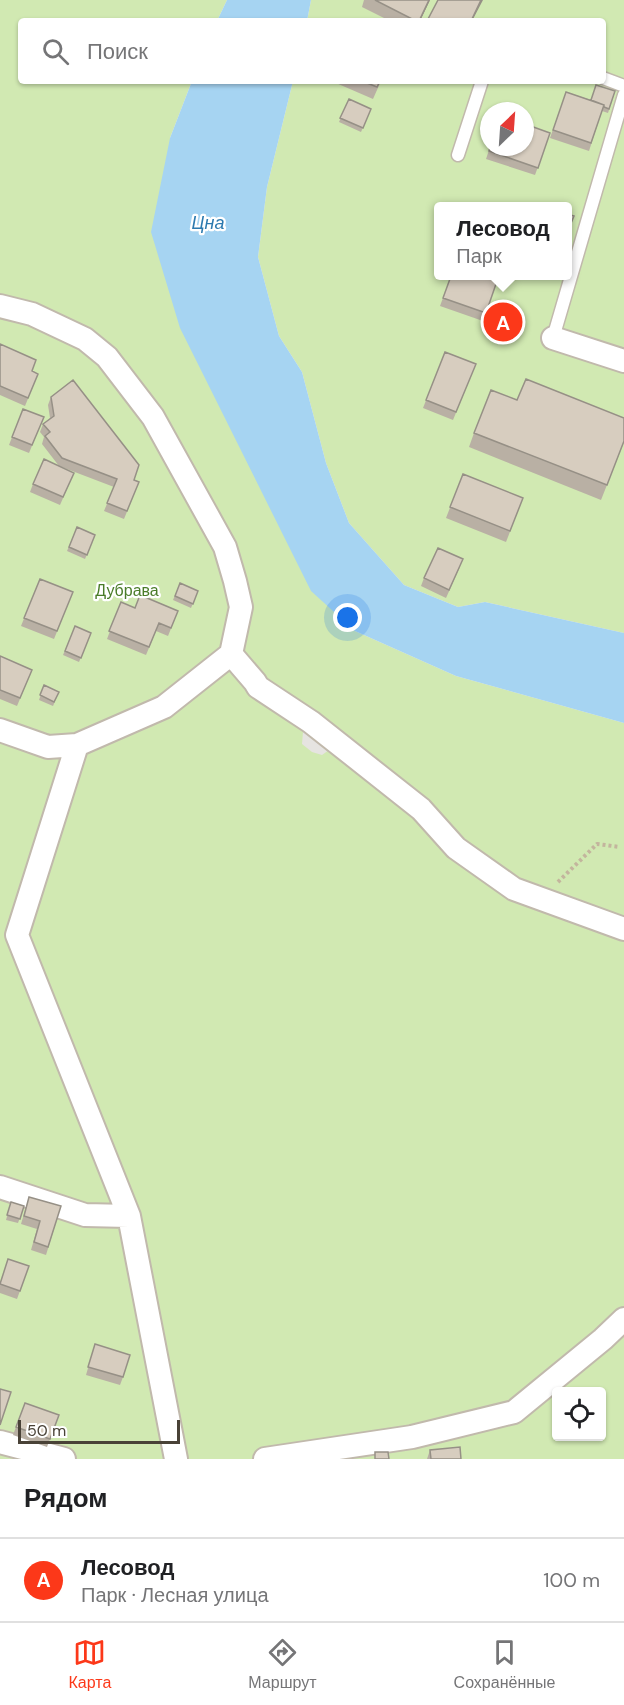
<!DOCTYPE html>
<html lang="ru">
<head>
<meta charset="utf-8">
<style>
  body { margin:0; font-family:"DM Sans",sans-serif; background:#f2f2f2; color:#202124 }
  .controls { position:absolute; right:18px; bottom:18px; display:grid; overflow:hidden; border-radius:6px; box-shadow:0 2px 4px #0004 }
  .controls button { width:54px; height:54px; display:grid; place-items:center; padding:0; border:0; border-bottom:2px solid #e0e0e0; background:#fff; color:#202124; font:30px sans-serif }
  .compass { position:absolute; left:480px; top:102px; width:54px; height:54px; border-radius:50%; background:#fff; box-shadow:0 2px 4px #0004; rotate:25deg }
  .scale { position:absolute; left:18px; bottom:15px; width:162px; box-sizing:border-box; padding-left:6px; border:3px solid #494237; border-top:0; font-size:16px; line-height:21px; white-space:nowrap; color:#494237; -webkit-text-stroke:4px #fff; paint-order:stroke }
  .you { position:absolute; left:348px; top:618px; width:21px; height:21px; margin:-15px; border:4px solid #fff; border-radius:50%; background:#1a73e8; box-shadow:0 0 0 9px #1a73e833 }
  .badge { display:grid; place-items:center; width:39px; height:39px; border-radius:50%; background:#fc3819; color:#fff; font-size:20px; font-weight:700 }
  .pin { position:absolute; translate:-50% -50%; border:3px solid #fff; box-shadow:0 2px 6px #0006 }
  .popup { position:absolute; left:434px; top:202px; width:138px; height:78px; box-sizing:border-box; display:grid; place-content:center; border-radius:6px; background:#fff; filter:drop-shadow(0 2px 4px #0005); font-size:20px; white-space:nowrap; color:#757577 }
  .popup b { font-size:22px; color:#202124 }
  .popup::after { content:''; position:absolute; left:50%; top:100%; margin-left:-12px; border:12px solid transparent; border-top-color:#fff }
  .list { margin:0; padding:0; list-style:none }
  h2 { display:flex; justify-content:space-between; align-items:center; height:78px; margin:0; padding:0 24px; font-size:26px }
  h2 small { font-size:20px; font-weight:400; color:#757577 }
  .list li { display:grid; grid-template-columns:39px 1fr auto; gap:18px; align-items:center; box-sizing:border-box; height:84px; padding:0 24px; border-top:2px solid #e0e0e0 }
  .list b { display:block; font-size:22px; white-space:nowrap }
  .list p { margin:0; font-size:20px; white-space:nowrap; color:#757577 }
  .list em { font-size:20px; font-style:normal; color:#757577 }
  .icon { flex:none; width:33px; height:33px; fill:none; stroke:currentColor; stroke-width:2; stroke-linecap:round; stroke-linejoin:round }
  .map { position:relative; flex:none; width:624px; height:1459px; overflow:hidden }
  .search { position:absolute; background:#fff; box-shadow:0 2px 4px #0004; left:18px; right:18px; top:18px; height:66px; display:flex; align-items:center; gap:15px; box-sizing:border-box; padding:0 21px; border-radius:6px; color:#757577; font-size:22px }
  .sheet { height:162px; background:#fff }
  nav { display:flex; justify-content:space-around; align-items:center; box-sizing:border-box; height:84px; border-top:2px solid #e0e0e0; background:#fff; font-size:16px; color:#757577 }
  nav a { display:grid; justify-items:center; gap:3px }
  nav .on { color:#fc3819 }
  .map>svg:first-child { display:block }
  .green { fill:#d1e9b2; fill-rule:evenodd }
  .parking { fill:#e6e4e1 }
  .water { fill:#a6d4f2 }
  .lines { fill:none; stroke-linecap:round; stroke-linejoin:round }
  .lane-casing { stroke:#c1b9ac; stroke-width:15 }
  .street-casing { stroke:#c1b9ac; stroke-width:26 }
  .path { stroke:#c3b59d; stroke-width:4; stroke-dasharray:3 3; stroke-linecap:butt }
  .lane { stroke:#fff; stroke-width:12 }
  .street { stroke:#fff; stroke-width:22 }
  .wall { fill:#b9b0a4 }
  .shaded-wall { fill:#969086 }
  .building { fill:#d7cdbf; stroke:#969086; stroke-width:1.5 }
  .labels { text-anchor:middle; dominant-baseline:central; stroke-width:4.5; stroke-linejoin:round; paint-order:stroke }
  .park-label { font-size:16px; fill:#4a7c29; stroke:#fff }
  .water-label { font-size:18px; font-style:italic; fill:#2d7aaf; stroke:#fff }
</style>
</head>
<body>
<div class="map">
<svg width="624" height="1459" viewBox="0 0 624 1459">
  <rect width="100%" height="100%" fill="#f5f1e9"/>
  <!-- green -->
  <path class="green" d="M0,0H227L217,21H21V81H192L170,138L355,631L456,676L624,723V1459H0ZM556,1392H602V1436H556Z
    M311,0H624V633L485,602L458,607L404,585L349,523L326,463L302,372L279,336L258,257L267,187L293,81H603V21H307ZM489,111H525V147H489ZM438,206H568V276H438Z"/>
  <!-- parking -->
  <path class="parking" d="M311,722L329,750L322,755L312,752L302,744L303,732Z"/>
  <!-- water -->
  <path class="water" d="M227,0H311L307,21H217Z
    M192,81H293L267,187L258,257L279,336L302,372L326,463L349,523L404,585L458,607L485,602L624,633V723L456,676L355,631L311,591L180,328L151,232L170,138Z"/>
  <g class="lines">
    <defs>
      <path id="lane" d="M603,78L624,86
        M458,155L482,81
        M553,338L624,95"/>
      <path id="street" d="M0,306L32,314L85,339L107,357L153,417L225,547L235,581L241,607L231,654L255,682L258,687L311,722L421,809L456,848L514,889L624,929
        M553,338L624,361
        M0,730L48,747L77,745
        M0,1187L85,1215L129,1216
        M0,1442L64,1459
        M176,1459L129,1216L17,935L77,745L164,707L231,654
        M265,1459L412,1437L514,1412L603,1339L624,1319"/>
    </defs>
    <!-- lane casing -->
    <use href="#lane" class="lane-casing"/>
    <!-- street casing -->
    <use href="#street" class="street-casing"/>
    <!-- path -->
    <path class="path" d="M558,882L597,844L620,847"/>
    <!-- lane -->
    <use href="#lane" class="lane"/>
    <!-- street -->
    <use href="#street" class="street"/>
  </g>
  <!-- wall -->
  <path class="wall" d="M364,0H430L420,21H390L362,7Z
    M336,81H381L373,99L336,83Z
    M615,91L608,113L602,111L589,151L550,138L566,92L591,100Z
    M349,99L371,109L361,132L339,122Z
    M550,133L535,175L486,159L490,147Z
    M451,276L497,281L483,321L440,306Z
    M0,344L32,371L38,374L25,406L0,395Z
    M445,352L476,364L453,420L423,408Z
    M51,397L134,480L139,482L124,519L104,511L114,487L59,466L42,444L44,437L40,432L43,424L50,418L48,405Z
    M517,400L624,442L601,500L469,447L474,433Z
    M23,409L44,417L29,453L9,445Z
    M74,473L60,505L30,492L33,484Z
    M463,474L523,498L506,542L446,518Z
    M77,527L95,535L85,559L67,551Z
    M460,567L446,598L421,586L424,578Z
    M40,579L73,592L54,639L21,626Z
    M180,583L198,591L191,608L173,600Z
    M121,602L135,608L178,611L168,636L156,631L146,655L107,639Z
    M75,626L91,633L79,662L63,655Z
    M0,656L32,670L17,706L0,699Z
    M44,685L59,692L53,706L39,700Z
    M29,1197L61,1206L46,1255L31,1250L37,1229L21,1224Z
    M11,1202L24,1206L18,1223L6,1220Z
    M29,1266L17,1299L0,1293V1283Z
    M95,1344L123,1377L120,1385L86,1375Z
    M25,1403L59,1415L47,1447L13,1435Z
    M430,1450L461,1459H427Z"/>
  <!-- shaded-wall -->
  <path class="shaded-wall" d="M429,0H430L420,21H419Z
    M481,0H483L472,21H471Z"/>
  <!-- building -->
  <path class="building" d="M375,0H429L419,21H416Z
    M438,0H481L471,21H427Z
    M362,81H380L377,87Z
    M596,85L615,91L609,109L604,107V105L591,100Z
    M566,92L604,105L591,143L553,130Z
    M349,99L371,109L363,128L340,118Z
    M525,124L550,133L538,168L489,151L490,147H525Z
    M567,214L574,216L567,233Z
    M451,276H482L497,281L486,313L443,298Z
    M0,344L36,360L32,371L38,374L28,398L0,386Z
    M445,352L476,364L456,412L426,400Z
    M526,379L624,418V441L607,485L474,433L491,390L517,400Z
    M73,380L139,465L134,480L139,482L127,511L107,503L117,479L62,458L45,436L50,432L43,424L54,416L51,397Z
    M23,409L44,417L32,445L12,437Z
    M44,459L74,473L63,497L33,484Z
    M463,474L523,498L510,531L450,507Z
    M77,527L95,535L87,555L69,547Z
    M438,548L463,559L449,590L424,578Z
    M40,579L73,592L57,631L24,618Z
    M180,583L198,591L193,604L175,596Z
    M140,595L178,611L171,628L159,623L149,647L109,631L121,602L135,608Z
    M75,626L91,633L81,658L65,651Z
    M0,656L32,670L20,698L0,690Z
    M44,685L59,692L54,702L40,695Z
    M29,1197L61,1206L48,1247L34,1242L40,1221L24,1216Z
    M11,1202L24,1206L20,1219L7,1215Z
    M8,1259L29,1266L20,1291L0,1284Z
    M95,1344L130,1355L123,1377L88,1367Z
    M0,1389L11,1392L0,1425Z
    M25,1403L59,1415L50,1439L16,1427Z
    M460,1447L461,1459H431L430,1450Z
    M375,1452H388L389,1459H375Z"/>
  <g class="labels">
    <!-- park labels -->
    <g class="park-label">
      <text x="127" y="590">Дубрава</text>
    </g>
    <!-- water labels -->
    <g class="water-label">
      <text x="208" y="223">Цна</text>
    </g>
  </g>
</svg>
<div class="controls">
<button><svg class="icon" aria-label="locate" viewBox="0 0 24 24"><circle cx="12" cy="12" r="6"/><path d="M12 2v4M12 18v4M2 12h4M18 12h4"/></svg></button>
</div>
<svg class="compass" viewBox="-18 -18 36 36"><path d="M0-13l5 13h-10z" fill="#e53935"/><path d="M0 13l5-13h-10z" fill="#757577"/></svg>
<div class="scale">50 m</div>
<div class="you"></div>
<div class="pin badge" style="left:503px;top:322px">A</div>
<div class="popup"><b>Лесовод</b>Парк</div>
<div class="search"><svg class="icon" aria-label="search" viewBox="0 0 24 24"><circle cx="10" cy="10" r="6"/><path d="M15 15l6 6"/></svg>Поиск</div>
</div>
<section class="sheet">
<h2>Рядом<small></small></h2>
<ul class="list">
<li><span class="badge">A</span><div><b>Лесовод</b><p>Парк · Лесная улица</p></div><em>100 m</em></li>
</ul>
</section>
<nav>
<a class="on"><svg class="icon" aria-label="map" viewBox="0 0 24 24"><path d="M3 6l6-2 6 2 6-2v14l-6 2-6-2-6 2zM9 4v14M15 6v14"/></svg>Карта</a>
<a><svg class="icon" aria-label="directions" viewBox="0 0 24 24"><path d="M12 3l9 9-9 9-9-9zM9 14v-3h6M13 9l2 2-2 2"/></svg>Маршрут</a>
<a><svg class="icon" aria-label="saved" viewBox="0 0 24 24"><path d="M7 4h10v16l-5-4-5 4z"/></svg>Сохранённые</a>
</nav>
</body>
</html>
